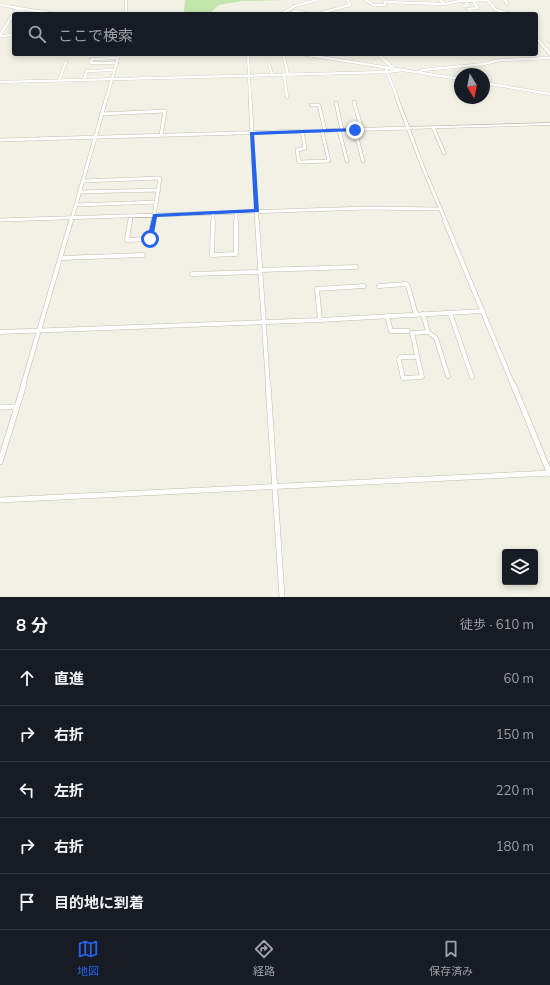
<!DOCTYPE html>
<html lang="ja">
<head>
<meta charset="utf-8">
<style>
  body { margin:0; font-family:Mulish,"Noto Sans JP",sans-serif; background:#20242c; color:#f1f3f6 }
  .controls { position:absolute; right:12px; bottom:12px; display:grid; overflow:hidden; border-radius:4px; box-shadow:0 2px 6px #0003 }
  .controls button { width:36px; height:36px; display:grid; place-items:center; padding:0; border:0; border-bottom:1px solid #363941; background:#171b24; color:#f1f3f6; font:20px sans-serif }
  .compass { position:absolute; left:454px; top:68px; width:36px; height:36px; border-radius:50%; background:#171b24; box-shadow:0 2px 6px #0003; rotate:170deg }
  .stop { position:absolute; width:12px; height:12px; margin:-9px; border:3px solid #2563eb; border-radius:50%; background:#fff }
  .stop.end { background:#2563eb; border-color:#fff; box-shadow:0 1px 4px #0008 }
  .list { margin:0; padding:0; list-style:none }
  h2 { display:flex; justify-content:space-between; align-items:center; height:52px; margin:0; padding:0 16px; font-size:17px }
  h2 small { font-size:13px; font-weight:400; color:#9ea1a6 }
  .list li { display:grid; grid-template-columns:26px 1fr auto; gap:12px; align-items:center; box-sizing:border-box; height:56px; padding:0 16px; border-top:1px solid #363941 }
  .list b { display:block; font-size:15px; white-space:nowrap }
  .list em { font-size:13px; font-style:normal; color:#9ea1a6 }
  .icon { flex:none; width:22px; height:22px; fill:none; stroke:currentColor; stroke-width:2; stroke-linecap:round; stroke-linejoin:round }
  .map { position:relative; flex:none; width:550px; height:597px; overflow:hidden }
  .search { position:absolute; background:#171b24; box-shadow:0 2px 6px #0003; left:12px; right:12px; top:12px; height:44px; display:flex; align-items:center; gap:10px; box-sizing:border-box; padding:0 14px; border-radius:4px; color:#9ea1a6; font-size:15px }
  .sheet { height:332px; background:#171b24 }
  nav { display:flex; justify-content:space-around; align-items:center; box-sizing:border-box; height:56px; border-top:1px solid #363941; background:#171b24; font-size:11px; color:#9ea1a6 }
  nav a { display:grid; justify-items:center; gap:2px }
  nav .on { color:#2563eb }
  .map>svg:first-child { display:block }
  .green { fill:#c2e6ae }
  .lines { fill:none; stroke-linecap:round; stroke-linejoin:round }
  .minor-far3-casing { stroke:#bebba8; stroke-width:3 }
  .minor-far2-casing { stroke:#bebba8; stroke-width:4 }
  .minor-far1-casing { stroke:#bebba8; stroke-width:5 }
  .minor-casing { stroke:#bebba8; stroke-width:6 }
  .tertiary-casing { stroke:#bebba8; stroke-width:1 }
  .minor-far3 { stroke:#fff; stroke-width:2.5 }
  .minor-far2 { stroke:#fff; stroke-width:3 }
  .minor-far1 { stroke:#fff; stroke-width:4 }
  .minor { stroke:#fff; stroke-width:5 }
  .tertiary { fill:#fff; fill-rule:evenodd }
  .route { fill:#2563eb }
</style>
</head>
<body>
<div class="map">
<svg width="550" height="597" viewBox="0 0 550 597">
  <rect width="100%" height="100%" fill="#f2f1e5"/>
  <!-- green -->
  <path class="green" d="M185,0H287L242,1L219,5L209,14H187L184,11Z"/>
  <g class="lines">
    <defs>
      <path id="minor-far3" d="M126,0V14
        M366,0L373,5H385V2L445,4L459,1L487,0
        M440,0L445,4
        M487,0L496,10L511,14
        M505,0L507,4
        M0,5L56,14
        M464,6L468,5L466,1
        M471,12L468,9L478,8L473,1
        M281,14L295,6L317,0
        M290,14L295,11L310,14
        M317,14L350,5L348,0
        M0,35L17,8
        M0,36L14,35
        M539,41L550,54
        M248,54L250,97
        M283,54L288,74
        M301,54L460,79
        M378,54L392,67L391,69
        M117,63H91L92,59L118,58
        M269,64L272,74
        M385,67L397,97
        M418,72L423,70L484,64L500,60L550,58
        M284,74L287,97
        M84,79L87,71L114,70
        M59,80L66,62
        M0,82L387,72L403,70
        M484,83L550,94
        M107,97L119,54"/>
      <path id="minor-far2" d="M250,96L257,222
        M396,96L422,165L446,222
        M354,102L362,130
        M336,103L342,130
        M311,105H319L325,131
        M101,114L165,111L161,135
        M433,127L444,153
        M339,130L347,161
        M355,130L363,161
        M302,131L305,148L297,150L299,162L329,161L322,131
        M0,140L409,128
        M83,181L160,178L153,222
        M79,192L159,190
        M76,205L157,202
        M236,212V222
        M0,220L367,208L440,209
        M71,222L107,96
        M130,222L131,216
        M213,222V213"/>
      <path id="minor-far1" d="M130,221L127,240L150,239L153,221
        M213,221L212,255L236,254V221
        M257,221L268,385
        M445,221L513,385
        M61,258L143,255
        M260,270L356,267
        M192,274L260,272
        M379,286L406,284L408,286L416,315
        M450,313L472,377
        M423,314L428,332L436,338L448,376
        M387,316L391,331H408
        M320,320L317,289L364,286
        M0,332L320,320L483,311
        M417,357H400L399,360L403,378L422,377L412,333L428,332
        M23,385L71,221"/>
      <path id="minor" d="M268,384L282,597
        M513,384L550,474
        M0,407H16
        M0,462L24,384
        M0,500L550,473"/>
      <path id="tertiary" d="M550,123V125L409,129L407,128L409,127Z"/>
    </defs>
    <!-- minor-far3 casing -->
    <use href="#minor-far3" class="minor-far3-casing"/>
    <!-- minor-far2 casing -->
    <use href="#minor-far2" class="minor-far2-casing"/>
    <!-- minor-far1 casing -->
    <use href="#minor-far1" class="minor-far1-casing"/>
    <!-- minor casing -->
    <use href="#minor" class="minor-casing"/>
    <!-- tertiary casing -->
    <use href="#tertiary" class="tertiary-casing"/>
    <!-- minor-far3 -->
    <use href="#minor-far3" class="minor-far3"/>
    <!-- minor-far2 -->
    <use href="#minor-far2" class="minor-far2"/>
    <!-- minor-far1 -->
    <use href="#minor-far1" class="minor-far1"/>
    <!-- minor -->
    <use href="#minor" class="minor"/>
    <!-- tertiary -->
    <use href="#tertiary" class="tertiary"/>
  </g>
  <!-- route -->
  <path class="route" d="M355,128L356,131L254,135L259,212L157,217L153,239L150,241L147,239L153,214L254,209L250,132Z"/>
</svg>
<div class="controls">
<button><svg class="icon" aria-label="layers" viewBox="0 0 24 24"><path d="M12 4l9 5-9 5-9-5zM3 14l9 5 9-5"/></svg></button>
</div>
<svg class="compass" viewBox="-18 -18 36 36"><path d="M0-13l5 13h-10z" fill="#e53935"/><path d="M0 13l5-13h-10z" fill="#9ea1a6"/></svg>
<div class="stop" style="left:150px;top:239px"></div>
<div class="stop end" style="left:355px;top:130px"></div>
<div class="search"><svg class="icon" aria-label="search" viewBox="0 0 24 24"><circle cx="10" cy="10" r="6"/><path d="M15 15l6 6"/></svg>ここで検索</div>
</div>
<section class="sheet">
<h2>8 分<small>徒歩 · 610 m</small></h2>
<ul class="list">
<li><svg class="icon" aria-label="ahead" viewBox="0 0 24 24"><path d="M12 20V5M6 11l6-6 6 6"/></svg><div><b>直進</b></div><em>60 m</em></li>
<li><svg class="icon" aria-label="right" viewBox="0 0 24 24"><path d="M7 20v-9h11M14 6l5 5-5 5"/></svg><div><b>右折</b></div><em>150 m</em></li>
<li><svg class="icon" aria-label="left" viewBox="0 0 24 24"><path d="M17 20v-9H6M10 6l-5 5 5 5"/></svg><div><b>左折</b></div><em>220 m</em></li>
<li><svg class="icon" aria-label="right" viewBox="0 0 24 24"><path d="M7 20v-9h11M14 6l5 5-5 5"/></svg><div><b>右折</b></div><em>180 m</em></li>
<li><svg class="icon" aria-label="arrive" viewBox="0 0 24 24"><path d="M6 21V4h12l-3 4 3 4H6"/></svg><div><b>目的地に到着</b></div></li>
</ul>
</section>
<nav>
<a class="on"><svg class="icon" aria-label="map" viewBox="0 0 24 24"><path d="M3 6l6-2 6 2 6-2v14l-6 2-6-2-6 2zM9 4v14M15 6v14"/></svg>地図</a>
<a><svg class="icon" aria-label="directions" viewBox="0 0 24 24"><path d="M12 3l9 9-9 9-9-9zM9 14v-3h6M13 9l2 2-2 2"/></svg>経路</a>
<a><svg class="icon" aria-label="saved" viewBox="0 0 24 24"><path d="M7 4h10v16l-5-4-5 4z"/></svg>保存済み</a>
</nav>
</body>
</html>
